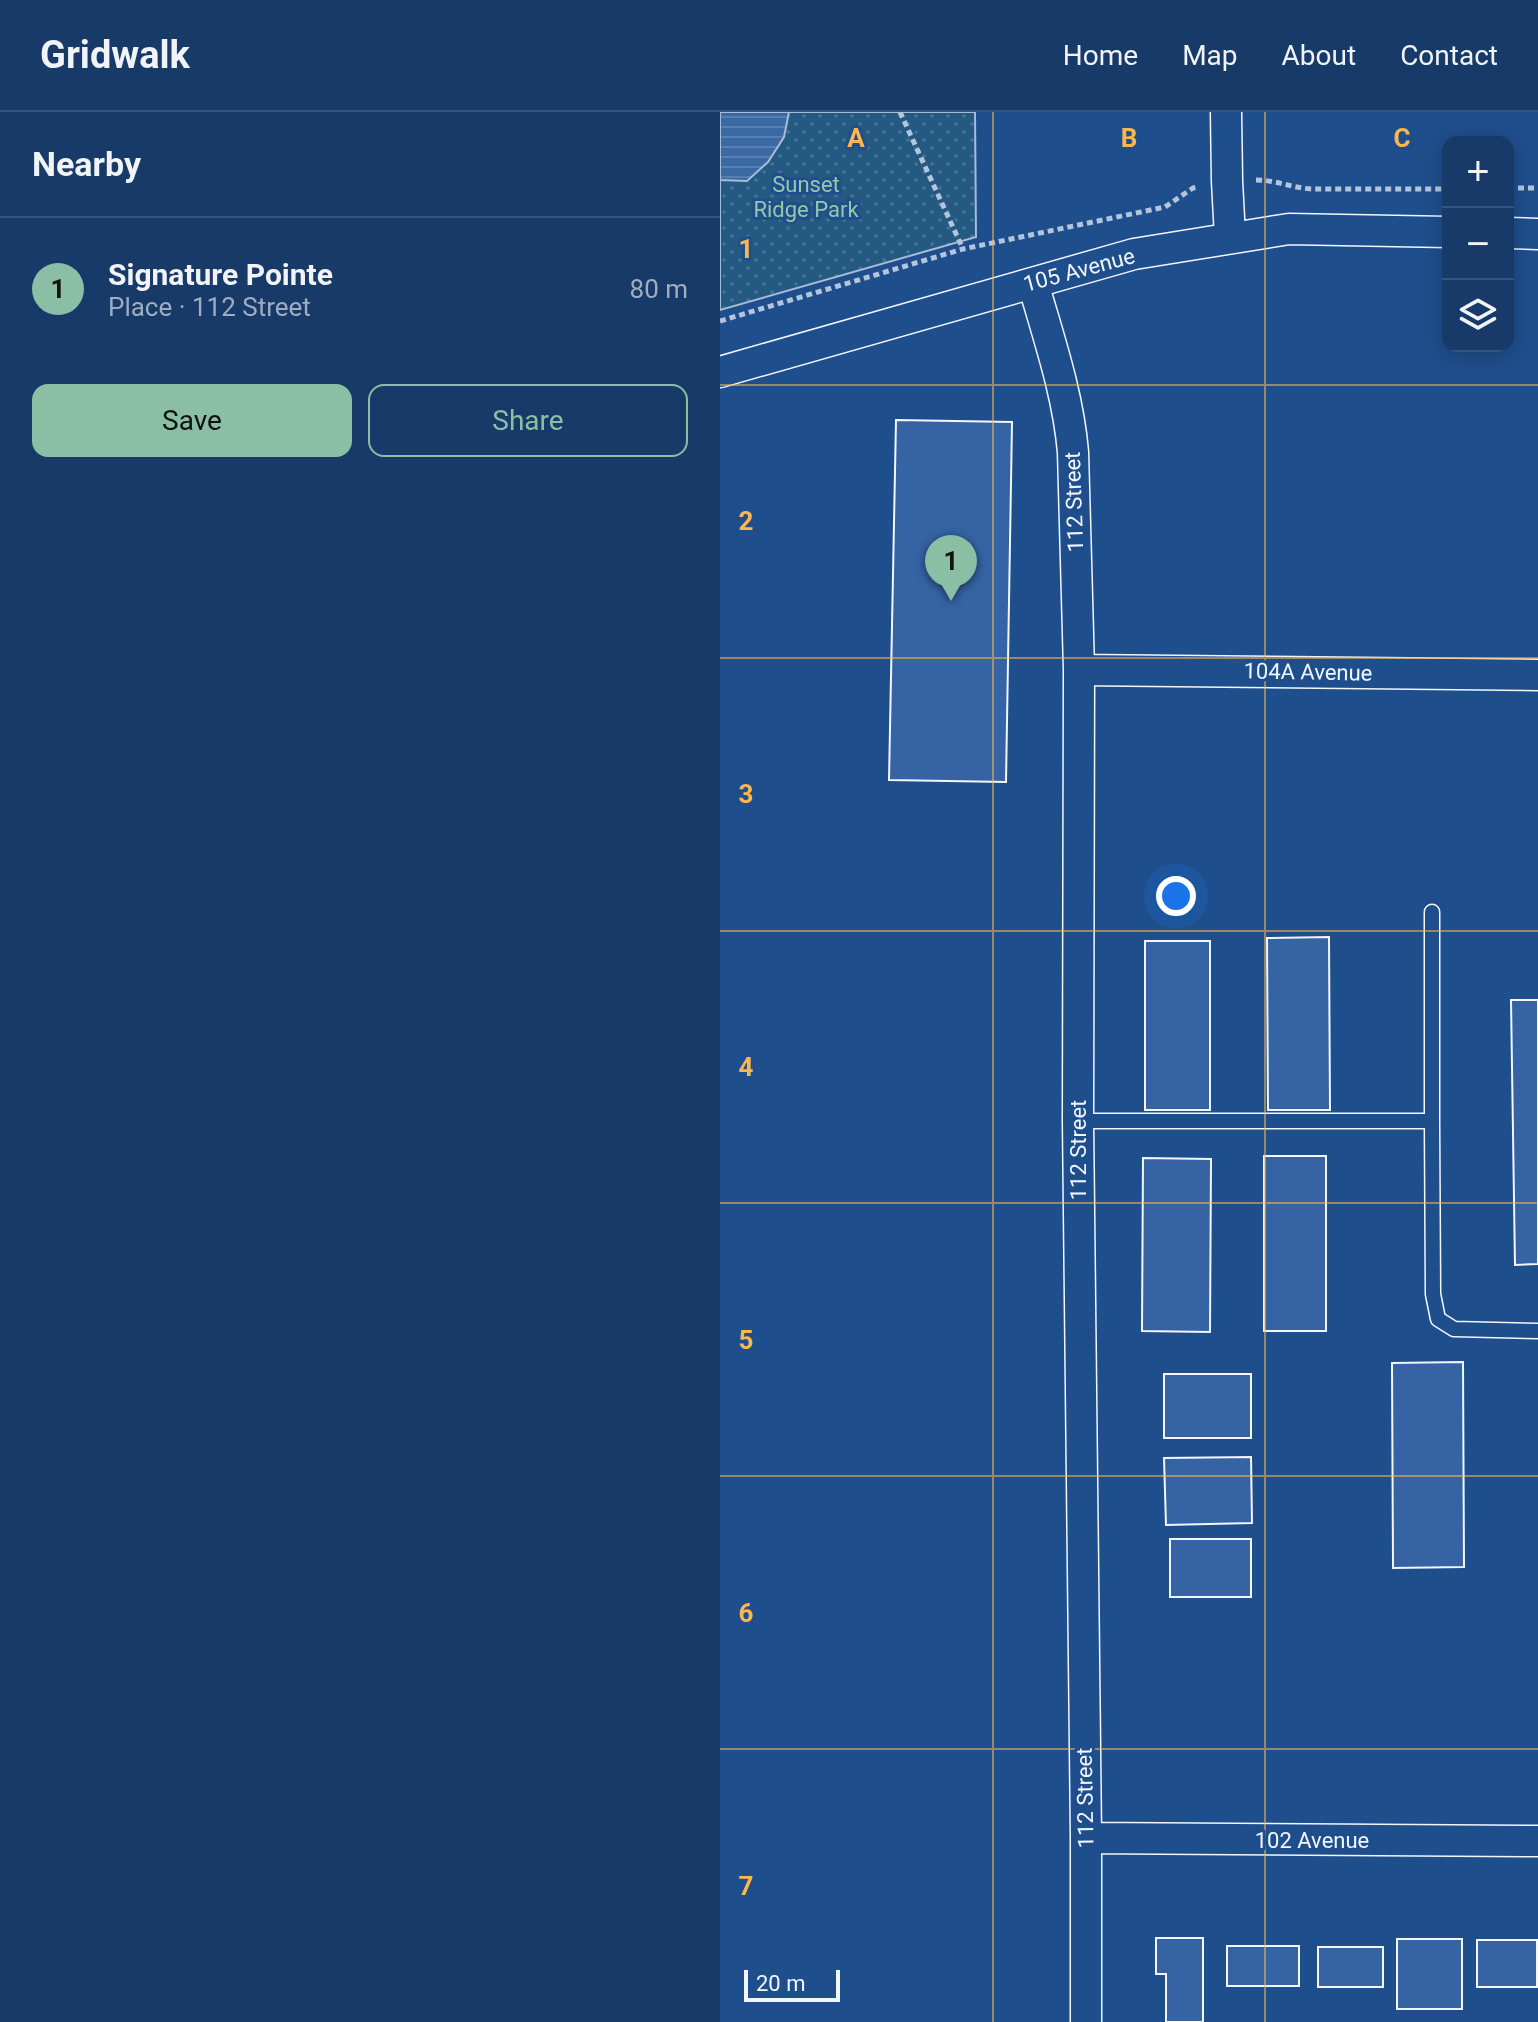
<!DOCTYPE html>
<html lang="en">
<head>
<meta charset="utf-8">
<style>
  body { margin:0; font-family:Roboto,sans-serif; background:#20416f; color:#f1f3f6 }
  .controls { position:absolute; right:24px; top:24px; display:grid; overflow:hidden; border-radius:16px; box-shadow:0 4px 20px #0003 }
  .controls button { width:72px; height:72px; display:grid; place-items:center; padding:0; border:0; border-bottom:2px solid #36547d; background:#173a69; color:#f1f3f6; font:40px sans-serif }
  .scale { position:absolute; left:24px; bottom:20px; width:96px; box-sizing:border-box; padding-left:8px; border:4px solid #f2f6ff; border-top:0; font-size:22px; line-height:28px; white-space:nowrap; color:#f2f6ff; -webkit-text-stroke:6px #1f4e8c; paint-order:stroke }
  .you { position:absolute; left:456px; top:784px; width:28px; height:28px; margin:-20px; border:6px solid #fff; border-radius:50%; background:#1a73e8; box-shadow:0 0 0 12px #1a73e833 }
  .badge { display:grid; place-items:center; width:52px; height:52px; border-radius:50%; background:#8abfa5; color:#111; font-size:26px; font-weight:700 }
  .pin { position:absolute; translate:-50% -66px; filter:drop-shadow(0 2px 4px #0008) }
  .pin::after { content:''; position:absolute; top:42px; width:28px; height:24px; background:inherit; clip-path:polygon(0 0,100% 0,50% 100%) }
  .list { margin:0; padding:0; list-style:none }
  h2 { display:flex; justify-content:space-between; align-items:center; height:104px; margin:0; padding:0 32px; font-size:34px }
  h2 small { font-size:26px; font-weight:400; color:#9eadc0 }
  .list li { display:grid; grid-template-columns:52px 1fr auto; gap:24px; align-items:center; box-sizing:border-box; height:144px; padding:0 32px; border-top:2px solid #36547d }
  .list b { display:block; font-size:30px; white-space:nowrap }
  .list p { margin:0; font-size:26px; white-space:nowrap; color:#9eadc0 }
  .list em { font-size:26px; font-style:normal; color:#9eadc0 }
  .actions { display:flex; gap:16px; padding:24px 32px }
  .actions a { flex:1; padding:18px 0; border:2px solid #8abfa5; border-radius:16px; text-align:center; font-size:28px; color:#8abfa5 }
  .actions .main { background:#8abfa5; color:#111 }
  .icon { flex:none; width:44px; height:44px; fill:none; stroke:currentColor; stroke-width:2; stroke-linecap:round; stroke-linejoin:round }
  .map { position:relative; flex:none; width:818px; height:1910px; overflow:hidden }
  header { display:flex; align-items:center; gap:48px; box-sizing:border-box; height:112px; padding:0 40px; background:#173a69; border-bottom:2px solid #36547d }
  header strong { font-size:38px }
  nav { display:flex; gap:44px; margin-inline-start:auto; font-size:28px }
  main { display:flex }
  aside { flex:1; background:#173a69 }
  .map>svg:first-child { display:block }
  .park { fill:url(#park-dots); stroke:#a8bbd7; stroke-width:2 }
  .water { fill:url(#water-rules); stroke:#a8bbd7; stroke-width:2 }
  .building { fill:#3563a3; stroke:#f2f6ff; stroke-width:2 }
  .lines { fill:none; stroke-linecap:round; stroke-linejoin:round }
  .lane-casing { stroke:#f2f6ff; stroke-width:17 }
  .street-casing { stroke:#f2f6ff; stroke-width:33 }
  .path { stroke:#b3c4dc; stroke-width:5; stroke-dasharray:6 4; stroke-linecap:butt }
  .lane { stroke:#1f4e8c; stroke-width:14 }
  .street { stroke:#1f4e8c; stroke-width:30 }
  .grid { fill:none; stroke:#ffb74d; stroke-width:2; stroke-opacity:0.55 }
  .labels { text-anchor:middle; dominant-baseline:central; stroke-width:6; stroke-linejoin:round; paint-order:stroke }
  .park-label { font-size:22px; fill:#97c8a6; stroke:#1f4e8c }
  .street-label { font-size:22px; fill:#f2f6ff; stroke:#1f4e8c }
  .grid-label { font-size:26px; text-anchor:middle; font-weight:bold; fill:#ffb74d; stroke:#1f4e8c; stroke-width:6; stroke-linejoin:round; paint-order:stroke }
</style>
</head>
<body>
<header>
<strong>Gridwalk</strong>
<nav><a>Home</a><a>Map</a><a>About</a><a>Contact</a></nav>
</header>
<main>
<aside>
<h2>Nearby<small></small></h2>
<ul class="list">
<li><span class="badge">1</span><div><b>Signature Pointe</b><p>Place · 112 Street</p></div><em>80 m</em></li>
</ul>
<div class="actions"><a class="main">Save</a><a>Share</a></div>
</aside>
<div class="map">
<svg width="818" height="1910" viewBox="0 0 818 1910">
  <defs>
    <pattern id="park-dots" width="8" height="8" patternUnits="userSpaceOnUse" patternTransform="scale(2)"><rect width="8" height="8" fill="#245a82"/><path d="M2 2h.1M6 6h.1" fill="none" stroke="#447295" stroke-width="1.8" stroke-linecap="round"/></pattern>
    <pattern id="water-rules" width="6" height="5" patternUnits="userSpaceOnUse" patternTransform="scale(2)"><rect width="6" height="5" fill="#3b69a3"/><path d="M0 2.5h6" fill="none" stroke="#587fb1"/></pattern>
  </defs>
  <rect width="100%" height="100%" fill="#1f4e8c"/>
  <!-- park -->
  <path class="park" d="M0,0H255L256,125L0,198Z"/>
  <!-- water -->
  <path class="water" d="M0,0H69L64,25L48,50L27,69L0,68Z"/>
  <!-- building -->
  <path class="building" d="M176,308L292,310L286,670L169,668Z
    M609,825L610,998H548L547,826Z
    M425,829H490V998H425Z
    M791,888H818V1152L795,1153Z
    M544,1044H606V1219H544Z
    M423,1046L491,1047L490,1220L422,1219Z
    M743,1250L744,1455L673,1456L672,1251Z
    M444,1262H531V1326H444Z
    M531,1345L532,1411L446,1413L444,1346Z
    M450,1427H531V1485H450Z
    M436,1826H483V1910H446V1862H436Z
    M677,1827H742V1897H677Z
    M757,1828H817V1875H757Z
    M507,1834H579V1874H507Z
    M598,1835H663V1875H598Z"/>
  <g class="lines">
    <defs>
      <path id="lane" d="M358,1009H712V800
        M712,1009L713,1182L718,1207L734,1217L818,1219"/>
      <path id="street" d="M506,0L507,69L510,125
        M788,121L818,122
        M313,171C329,227 348,282 353,340L359,558L358,1009L366,1726V1910
        M0,260L414,142L569,117L728,120
        M359,558L818,563
        M366,1726L818,1729"/>
    </defs>
    <!-- lane casing -->
    <use href="#lane" class="lane-casing"/>
    <!-- street casing -->
    <use href="#street" class="street-casing"/>
    <!-- path -->
    <path class="path" d="M180,0L243,137
      M536,68C556,68 572,76 592,77H728
      M788,76H818
      M0,209L243,137L445,95L473,76L478,75"/>
    <!-- lane -->
    <use href="#lane" class="lane"/>
    <!-- street -->
    <use href="#street" class="street"/>
  </g>
  <!-- grid -->
  <path class="grid" d="M273,0V1910M545,0V1910M0,273H818M0,546H818M0,819H818M0,1091H818M0,1364H818M0,1637H818"/>
  <g class="labels">
    <!-- park labels -->
    <g class="park-label">
      <text x="86" y="72">Sunset<tspan x="86" dy="25">Ridge Park</tspan></text>
    </g>
    <!-- street labels -->
    <g class="street-label">
      <text transform="translate(359 158) rotate(-15)">105 Avenue</text>
      <text transform="translate(354 390) rotate(-92)">112 Street</text>
      <text transform="translate(588 560) rotate(1)">104A Avenue</text>
      <text transform="translate(358 1038) rotate(-90)">112 Street</text>
      <text transform="translate(365 1686) rotate(-91)">112 Street</text>
      <text x="592" y="1728">102 Avenue</text>
    </g>
  </g>
  <g class="grid-label">
    <text x="136" y="35">A</text>
    <text x="409" y="35">B</text>
    <text x="682" y="35">C</text>
    <text x="26" y="146">1</text>
    <text x="26" y="418">2</text>
    <text x="26" y="691">3</text>
    <text x="26" y="964">4</text>
    <text x="26" y="1237">5</text>
    <text x="26" y="1510">6</text>
    <text x="26" y="1783">7</text>
  </g>
</svg>
<div class="controls">
<button>+</button>
<button>−</button>
<button><svg class="icon" aria-label="layers" viewBox="0 0 24 24"><path d="M12 4l9 5-9 5-9-5zM3 14l9 5 9-5"/></svg></button>
</div>
<div class="scale">20 m</div>
<div class="you"></div>
<div class="pin badge" style="left:231px;top:489px">1</div>
</div>
</main>
</body>
</html>
